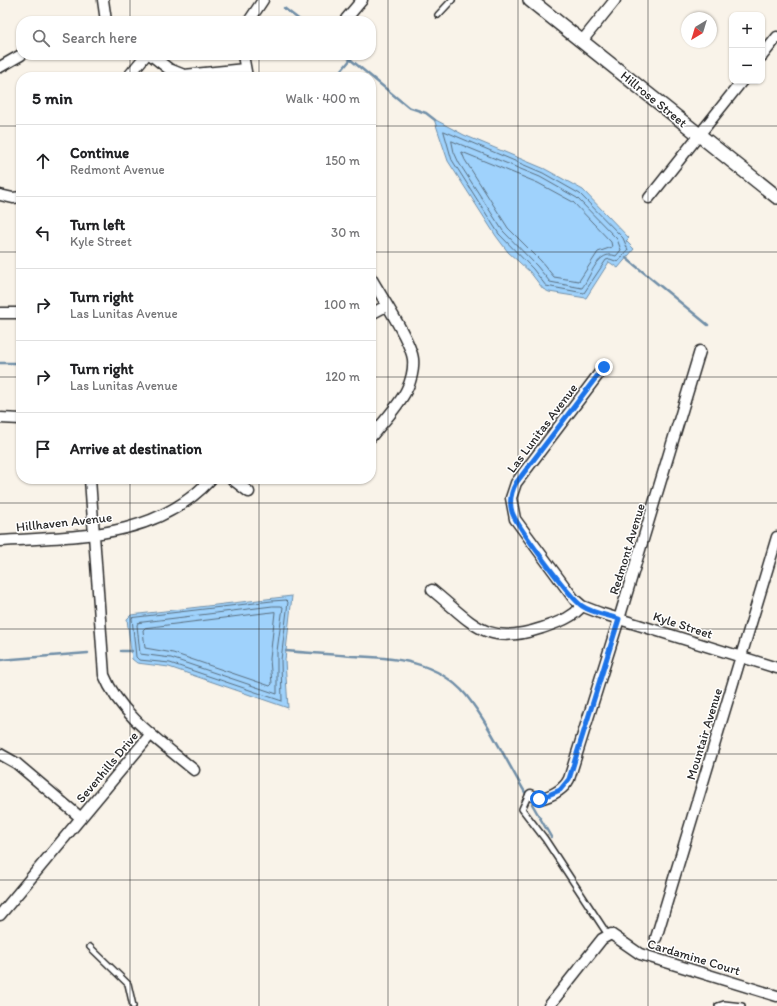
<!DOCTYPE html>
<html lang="en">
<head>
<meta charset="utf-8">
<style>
  body { margin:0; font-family:Itim,sans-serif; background:#f6f6f6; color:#202124 }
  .controls { position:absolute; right:12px; top:12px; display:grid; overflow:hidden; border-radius:8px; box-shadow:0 1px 3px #0004 }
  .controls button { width:36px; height:36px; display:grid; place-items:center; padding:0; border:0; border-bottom:1px solid #e0e0e0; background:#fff; color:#202124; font:20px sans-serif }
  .compass { position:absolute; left:681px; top:12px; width:36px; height:36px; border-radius:50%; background:#fff; box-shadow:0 1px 3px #0004; rotate:218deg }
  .stop { position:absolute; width:12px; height:12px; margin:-9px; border:3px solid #1a73e8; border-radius:50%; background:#fff }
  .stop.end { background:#1a73e8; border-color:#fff; box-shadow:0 1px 4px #0008 }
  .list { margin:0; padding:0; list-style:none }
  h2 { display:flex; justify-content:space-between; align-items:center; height:52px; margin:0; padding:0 16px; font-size:17px }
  h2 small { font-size:13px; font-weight:400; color:#757577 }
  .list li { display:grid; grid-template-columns:26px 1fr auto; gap:12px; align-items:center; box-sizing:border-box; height:72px; padding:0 16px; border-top:1px solid #e0e0e0 }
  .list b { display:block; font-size:15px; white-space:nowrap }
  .list p { margin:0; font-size:13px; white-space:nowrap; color:#757577 }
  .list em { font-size:13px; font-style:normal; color:#757577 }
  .icon { flex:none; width:22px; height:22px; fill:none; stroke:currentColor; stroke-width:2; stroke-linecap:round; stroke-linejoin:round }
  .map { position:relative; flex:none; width:777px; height:1006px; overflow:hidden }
  .search { position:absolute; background:#fff; box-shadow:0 1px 3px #0004; left:16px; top:16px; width:360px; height:44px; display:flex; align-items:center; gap:10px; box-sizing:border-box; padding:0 14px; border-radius:16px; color:#757577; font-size:15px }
  .panel { position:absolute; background:#fff; box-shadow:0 1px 3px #0004; left:16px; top:72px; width:360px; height:412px; border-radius:16px }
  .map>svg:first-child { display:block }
  .water { fill:#9fd2fc; stroke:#718fa8 }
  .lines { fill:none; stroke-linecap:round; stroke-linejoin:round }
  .shore { stroke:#596e7f; stroke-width:1 }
  .stream { stroke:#718fa8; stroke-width:2.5 }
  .service-casing { stroke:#2b2b2b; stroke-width:8 }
  .minor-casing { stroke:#2b2b2b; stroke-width:13 }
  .tertiary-casing { stroke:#2b2b2b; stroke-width:16 }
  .service { stroke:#fff; stroke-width:5 }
  .minor { stroke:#fff; stroke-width:10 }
  .tertiary { stroke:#fff; stroke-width:13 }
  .route { stroke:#1a73e8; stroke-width:5 }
  .grid { fill:none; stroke:#2b2b2b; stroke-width:1; stroke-opacity:0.55 }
  .labels { text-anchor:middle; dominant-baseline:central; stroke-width:3; stroke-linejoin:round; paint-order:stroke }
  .street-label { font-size:13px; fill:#2b2b2b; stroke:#fff }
</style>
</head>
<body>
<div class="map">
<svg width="777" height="1006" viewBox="0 0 777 1006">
  <rect width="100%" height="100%" fill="#f9f3e9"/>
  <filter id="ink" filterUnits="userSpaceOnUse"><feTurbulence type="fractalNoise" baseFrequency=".025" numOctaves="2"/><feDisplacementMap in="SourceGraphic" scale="8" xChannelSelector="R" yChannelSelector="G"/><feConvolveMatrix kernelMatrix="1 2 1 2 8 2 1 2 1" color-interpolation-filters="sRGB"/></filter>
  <g filter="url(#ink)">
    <!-- water -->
    <path class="water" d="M434,119L464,135L545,169L583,190L629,238L626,241L634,249L618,268L609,262L586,298L549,292L543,289L530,272L508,252L496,236L448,161Z
      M292,596L285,660L288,708L169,667L137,663L132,659L127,619L131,615Z"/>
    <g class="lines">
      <!-- shore -->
      <path class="shore" d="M444,131L543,173L580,194L623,238L628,250L618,262L610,259L606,260L584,293L546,286L533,269L499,234L452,160Z
        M452,141L540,177L577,198L617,239L621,250L616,256C598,249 591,276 582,288L550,282L537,266L503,231L459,163L454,152Z
        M462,152L538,183L573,202L611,242L612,247L598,252L579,281L554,277L541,261L508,228L465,160Z
        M272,601L286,600L288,602L281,660L282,701L170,663L139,660L136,657L132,618Z
        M273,606H281L283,607L277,651V694L171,658L140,654L137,625L138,623Z
        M275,612L270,659L272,684L270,686L173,653L145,648L143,630L145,628Z"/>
      <!-- stream -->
      <path class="stream" d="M284,8L301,21
        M345,55L408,107L426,113L435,120
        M336,77L351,59
        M626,258L708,325
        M0,363H21
        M121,651H132
        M286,651C308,653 330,654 352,656C395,658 436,660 466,695C489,724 507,762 526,794
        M0,660L88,653
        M532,804L551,837"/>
      <defs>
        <path id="service" d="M438,15L452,0
          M531,795L528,796L522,809L545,839L608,935
          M90,947L128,984L133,1006
          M718,1006L724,1004L742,1006"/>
        <path id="minor" d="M103,0L106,21
          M346,19L362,0
          M249,21L263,0
          M582,41L615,0
          M151,55L169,69L184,75L245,69
          M243,55L247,77
          M762,56L777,37
          M0,67L21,55
          M128,77L146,55
          M0,195L13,198L21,197
          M649,198L742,81
          M371,278C381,296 411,341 413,359C414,369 411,382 406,391C397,408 383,422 371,437
          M0,313H21
          M371,314L386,306
          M604,367L516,483L511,498L515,519L574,599L582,606L600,613L777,668
          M0,418L21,419
          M90,479L104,675C120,715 162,743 194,770
          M232,479L249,492
          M0,541C75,536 155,540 211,479
          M432,590C474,624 485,647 542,628C558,622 571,619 582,606
          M0,754L16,763L81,818
          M531,795L539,799C551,796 563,791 569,779L619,619L700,351
          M0,915L151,734
          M656,938L777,537
          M549,1006L602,939L611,934L640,954L777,996"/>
        <path id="tertiary" d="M530,0L777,197"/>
      </defs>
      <!-- service casing -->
      <use href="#service" class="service-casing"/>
      <!-- minor casing -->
      <use href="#minor" class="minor-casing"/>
      <!-- tertiary casing -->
      <use href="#tertiary" class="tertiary-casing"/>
      <!-- service -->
      <use href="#service" class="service"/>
      <!-- minor -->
      <use href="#minor" class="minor"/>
      <!-- tertiary -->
      <use href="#tertiary" class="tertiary"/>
    </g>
  </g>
  <g class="lines" filter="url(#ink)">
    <!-- route -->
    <path class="route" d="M539,799L560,790L569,779L619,619C607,615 592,613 582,606C570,598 516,525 512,512C509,502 511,492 516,483L604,367"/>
  </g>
  <!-- grid -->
  <path class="grid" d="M130,0V21M259,0V21M388,0V1006M518,0V1006M648,0V1006M130,55V77M259,55V77M0,126H21M371,126H777M0,252H21M371,252H777M0,377H21M371,377H777M130,479V1006M259,479V1006M0,503H777M0,629H777M0,754H777M0,880H777"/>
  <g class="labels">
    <!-- street labels -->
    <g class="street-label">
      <text transform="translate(654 99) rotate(39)">Hillrose Street</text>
      <text transform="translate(542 428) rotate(-53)">Las Lunitas Avenue</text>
      <text transform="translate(64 522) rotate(-6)">Hillhaven Avenue</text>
      <text transform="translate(627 549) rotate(-73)">Redmont Avenue</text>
      <text transform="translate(683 625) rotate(18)">Kyle Street</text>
      <text transform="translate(704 734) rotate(-73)">Mountair Avenue</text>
      <text transform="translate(107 767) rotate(-50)">Sevenhills Drive</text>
      <text transform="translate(694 957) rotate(17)">Cardamine Court</text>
    </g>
  </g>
</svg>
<div class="controls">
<button>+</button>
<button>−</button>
</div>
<svg class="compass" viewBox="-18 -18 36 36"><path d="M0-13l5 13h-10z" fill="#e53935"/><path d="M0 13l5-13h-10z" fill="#757577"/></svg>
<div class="stop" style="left:539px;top:799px"></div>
<div class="stop end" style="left:604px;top:367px"></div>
<div class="search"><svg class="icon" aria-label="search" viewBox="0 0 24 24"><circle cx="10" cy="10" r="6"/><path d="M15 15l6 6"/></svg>Search here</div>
<section class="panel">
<h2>5 min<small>Walk · 400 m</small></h2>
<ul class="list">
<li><svg class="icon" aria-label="ahead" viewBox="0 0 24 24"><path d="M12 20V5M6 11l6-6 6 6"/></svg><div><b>Continue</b><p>Redmont Avenue</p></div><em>150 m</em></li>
<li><svg class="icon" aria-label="left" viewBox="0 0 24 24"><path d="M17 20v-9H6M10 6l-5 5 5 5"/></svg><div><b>Turn left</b><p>Kyle Street</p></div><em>30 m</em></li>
<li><svg class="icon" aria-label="right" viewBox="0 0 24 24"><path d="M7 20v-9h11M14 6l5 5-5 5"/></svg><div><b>Turn right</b><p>Las Lunitas Avenue</p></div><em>100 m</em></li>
<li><svg class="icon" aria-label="right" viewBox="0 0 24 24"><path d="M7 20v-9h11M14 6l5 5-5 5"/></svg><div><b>Turn right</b><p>Las Lunitas Avenue</p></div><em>120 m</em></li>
<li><svg class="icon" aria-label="arrive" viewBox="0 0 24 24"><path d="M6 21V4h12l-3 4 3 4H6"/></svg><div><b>Arrive at destination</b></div></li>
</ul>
</section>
</div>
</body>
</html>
